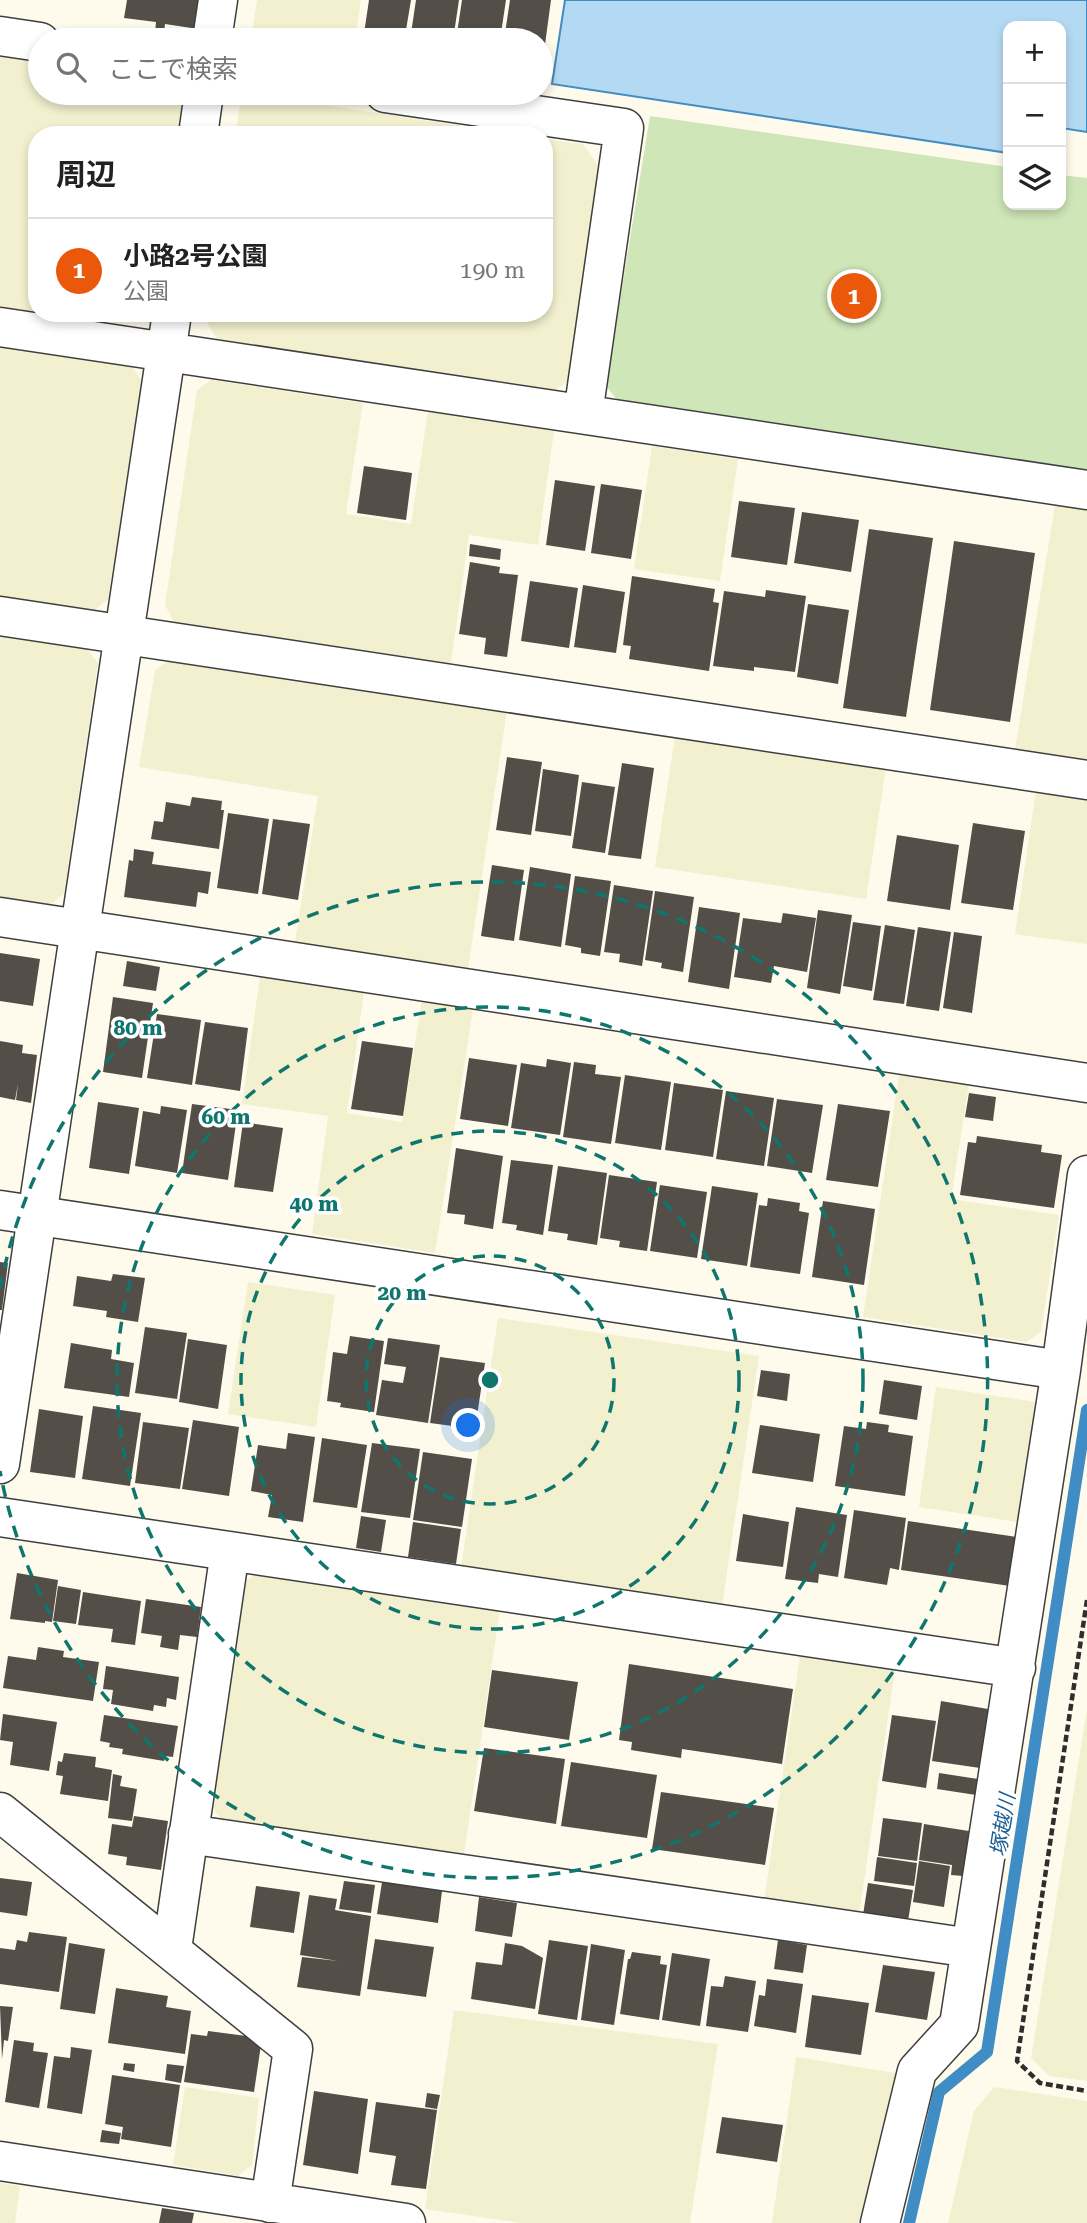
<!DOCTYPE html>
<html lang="ja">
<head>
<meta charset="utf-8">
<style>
  body { margin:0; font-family:"Roboto Serif","Noto Sans JP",serif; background:#f6f6f6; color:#222 }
  .controls { position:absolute; right:21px; top:21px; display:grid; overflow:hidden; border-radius:14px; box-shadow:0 4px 10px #0003 }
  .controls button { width:63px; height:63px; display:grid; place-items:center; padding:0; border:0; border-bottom:2px solid #e0e0e0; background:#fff; color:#222; font:35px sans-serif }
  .you { position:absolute; left:469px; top:1426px; width:24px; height:24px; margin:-18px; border:5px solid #fff; border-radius:50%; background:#1a73e8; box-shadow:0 0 0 10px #1a73e833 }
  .badge { display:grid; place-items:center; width:46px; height:46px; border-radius:50%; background:#ea580c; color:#fff; font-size:23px; font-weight:700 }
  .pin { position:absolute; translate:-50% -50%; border:4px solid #fff; box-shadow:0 2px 7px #0006 }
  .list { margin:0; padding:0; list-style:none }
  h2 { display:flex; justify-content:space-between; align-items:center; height:91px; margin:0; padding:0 28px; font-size:30px }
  h2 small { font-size:23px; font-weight:400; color:#767676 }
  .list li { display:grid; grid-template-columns:46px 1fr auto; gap:21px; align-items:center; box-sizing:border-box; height:105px; padding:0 28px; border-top:2px solid #e0e0e0 }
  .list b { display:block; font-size:26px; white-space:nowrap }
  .list p { margin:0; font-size:23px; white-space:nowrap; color:#767676 }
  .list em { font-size:23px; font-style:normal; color:#767676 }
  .icon { flex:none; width:38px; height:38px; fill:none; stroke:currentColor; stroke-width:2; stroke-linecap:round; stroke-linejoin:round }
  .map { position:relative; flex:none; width:1087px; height:2223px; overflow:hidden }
  .search { position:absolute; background:#fff; box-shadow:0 4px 10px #0003; left:28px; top:28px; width:525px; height:77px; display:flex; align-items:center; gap:18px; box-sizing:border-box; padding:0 24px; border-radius:38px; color:#767676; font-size:26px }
  .panel { position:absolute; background:#fff; box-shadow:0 4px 10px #0003; left:28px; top:126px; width:525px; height:196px; border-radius:28px }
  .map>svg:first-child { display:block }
  .farmland { fill:#f2f0ce }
  .green { fill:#cfe6b8 }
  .water { fill:#b4d9f2; stroke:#408cc4; stroke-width:2 }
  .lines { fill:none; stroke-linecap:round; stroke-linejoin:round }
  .stream { stroke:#408cc4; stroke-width:12 }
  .building { fill:#544e49 }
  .minor-casing { stroke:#3f3f3f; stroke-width:41 }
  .path { stroke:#2e2e2e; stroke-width:4.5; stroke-dasharray:7 3.5; stroke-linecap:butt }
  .minor { stroke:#fff; stroke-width:38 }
  .ring { fill:none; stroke:#0f766e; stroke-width:3.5; stroke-dasharray:12 9 }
  .labels { text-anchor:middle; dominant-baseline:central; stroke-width:7; stroke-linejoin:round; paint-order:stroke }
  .water-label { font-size:21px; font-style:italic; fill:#1e5e95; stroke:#fff }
  .centre { fill:#0f766e; stroke:#fff; stroke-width:3.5 }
  .ring-label { font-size:21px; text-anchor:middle; font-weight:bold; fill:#0f766e; stroke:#fff; stroke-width:7; stroke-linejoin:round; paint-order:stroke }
</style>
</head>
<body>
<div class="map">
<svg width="1087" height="2223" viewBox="0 0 1087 2223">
  <rect width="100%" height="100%" fill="#fefbec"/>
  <!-- farmland -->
  <path class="farmland" d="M257,0H361L355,40H251Z
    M0,56L40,62V93H181L184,96L178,135H37V312L0,306Z
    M254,94L519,135H235L240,105Z
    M544,139L583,144L602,171L569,380L554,391L218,340L208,325L209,313H544Z
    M0,345L131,365L142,381L108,599L95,610L0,596Z
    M211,380L363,403L346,514L411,524L428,411L554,431L538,545L469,535L451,663L174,622L165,605L197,390Z
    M652,446L738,459L720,581L634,569Z
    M1055,505L1087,510V760L1015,749Z
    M0,635L87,649L98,663L64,894L48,906L0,898Z
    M170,660L507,710L468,969L295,942L318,796L139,767L155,670Z
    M675,736L886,768L866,899L655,867Z
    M1036,790L1087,797V944L1015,934Z
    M260,976L364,992L347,1113L402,1122L422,1001L473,1009L435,1253L312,1234L328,1116L242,1104Z
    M899,1075L969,1084L951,1199L1059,1215L1041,1332L1026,1342L863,1317Z
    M248,1282L335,1295L316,1427L228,1414Z
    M498,1318L759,1356L722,1606L461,1568Z
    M936,1387L1036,1402L1018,1522L919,1507Z
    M257,1573L500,1609L464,1854L221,1819L210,1805L242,1584Z
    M800,1656L895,1670L859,1915L764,1901Z
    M1087,1709V2081L1049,2076L1031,2058Z
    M454,2010L718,2044L690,2223H522L425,2209Z
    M796,2057L902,2074L871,2223H772Z
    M185,2087L259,2098L252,2165L238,2176L173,2165Z
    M994,2087L1087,2101V2223H948L974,2111Z
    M0,2183L20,2186L15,2223H0Z"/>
  <!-- green -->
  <path class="green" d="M650,116L1008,167V205H1061V175L1087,178V472L618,401L606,386Z"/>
  <!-- water -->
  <path class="water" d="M565,0H1087V132L1061,128V26H1008V153L552,84Z"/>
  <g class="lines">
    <!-- stream -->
    <path class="stream" d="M909,2223L939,2092L987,2052L1087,1410"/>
  </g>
  <!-- building -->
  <path class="building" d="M127,0H202L198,29L165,24L164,33L155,32L156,22L124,18Z
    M369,0H411L406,30L391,28L389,40H363Z
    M416,0H459L453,40H410Z
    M462,0H506L500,40H456Z
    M510,0H551L544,52L541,51V40H504Z
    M86,313H109L108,322L85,318Z
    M364,466L412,473L406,520L357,513Z
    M555,480L595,486L585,551L546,545Z
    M601,484L642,490L631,559L591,553Z
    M739,501L795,508L787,565L731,557Z
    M802,512L859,520L851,572L794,563Z
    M869,529L933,538L906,717L843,708Z
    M954,541L1035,553L1010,722L930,710Z
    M470,544L501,549L500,560L469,556Z
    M470,562L500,567L499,573L518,575L507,657L484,654L486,638L459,634Z
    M632,576L715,589L713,602L719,603L709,671L629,659L631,646L623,645Z
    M530,581L578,588L569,648L521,641Z
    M583,585L625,592L616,653L574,647Z
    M766,590L806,596L795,672L754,667V671L713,666L724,591L765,597Z
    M808,604L849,610L838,684L797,677Z
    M507,757L542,762L531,835L496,830Z
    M622,763L654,768L641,859L608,855Z
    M543,769L579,775L571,836L535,831Z
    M582,782L615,787L605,853L572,848Z
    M192,797L222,801L221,810H224L219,849L151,839L154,821L163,822L166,802L190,806Z
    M228,813L269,819L258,894L217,888Z
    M273,819L310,824L298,900L262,894Z
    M973,823L1025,831L1013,910L961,903Z
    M897,835L959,845L950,910L887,901Z
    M134,849L154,852L152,864L211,872L208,894L198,892L196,907L124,897L129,860L133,861Z
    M492,865L524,870L514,941L481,936Z
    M530,867L571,874L561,947L519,940Z
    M575,876L611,881L600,956L581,953V948L565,945Z
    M614,885L653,891L642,966L619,962L620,954L604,952Z
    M655,891L694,897L683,972L661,968L662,963L645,960Z
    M699,907L740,913L729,989L688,982Z
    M818,910L852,915L840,994L807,988Z
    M783,913L816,918L807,972L774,966L771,983L734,977L743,918L781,923Z
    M853,922L881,926L872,991L843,986Z
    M885,925L915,930L904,1004L873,1000Z
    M918,927L951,932L939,1011L906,1006Z
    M954,932L982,936L972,1013L943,1008Z
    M0,953L40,959L33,1006L0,1001Z
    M127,961L160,967L156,991L123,986Z
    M113,997L153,1003L142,1078L103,1072Z
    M157,1014L201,1020L192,1085L147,1078Z
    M205,1022L248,1028L240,1091L195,1084Z
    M0,1041L23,1045L22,1053L37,1055L31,1103L16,1100L18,1084L15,1100L0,1097Z
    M362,1041L413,1048L403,1116L351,1109Z
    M469,1058L517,1065L508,1126L460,1119Z
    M547,1059L571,1063L560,1135L511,1128L521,1063L546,1067Z
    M574,1062L596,1065L595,1074L621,1077L611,1144L563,1137Z
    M625,1075L671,1082L661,1150L615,1143Z
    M674,1083L723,1090L713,1157L665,1150Z
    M726,1091L774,1098L764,1166L716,1159Z
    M969,1093L996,1097L993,1121L965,1117Z
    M777,1099L823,1105L812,1173L767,1166Z
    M98,1102L139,1108L129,1174L89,1168Z
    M192,1104L238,1110L228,1180L182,1173Z
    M838,1104L890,1111L878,1187L826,1180Z
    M161,1106L187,1110L177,1173L135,1166L143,1111L160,1114Z
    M243,1122L283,1128L273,1192L234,1187Z
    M977,1136L1042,1145L1041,1152L1062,1155L1054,1208L960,1195L968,1142L976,1143Z
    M456,1148L503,1156L493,1229L464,1224L465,1215L447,1213Z
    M511,1160L553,1165L543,1235L516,1230L517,1225L502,1223Z
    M558,1166L607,1173L597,1245L567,1240L568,1234L548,1231Z
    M609,1175L657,1182L647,1251L619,1247L620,1241L600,1238Z
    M660,1185L707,1192L697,1258L650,1251Z
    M712,1186L758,1193L747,1266L701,1259Z
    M768,1198L800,1203L799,1211L809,1213L800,1274L750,1267L759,1205L767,1206Z
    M823,1201L875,1209L864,1285L812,1277Z
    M0,1262L8,1263L2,1310H0Z
    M113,1274L145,1278L138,1322L106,1317L107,1311L73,1306L77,1276L111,1281Z
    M145,1327L187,1333L177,1399L135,1393Z
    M350,1336L384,1341L374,1412L340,1407L341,1403L327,1401L333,1352L347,1354Z
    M388,1338L440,1345L428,1423L376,1415L382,1380L403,1383L406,1367L384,1364Z
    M188,1339L227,1345L218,1409L179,1402Z
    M71,1343L112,1350L111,1359L134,1363L129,1397L64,1388Z
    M440,1357L485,1363L475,1429L430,1423Z
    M761,1370L790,1374L787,1401L757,1396Z
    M884,1380L922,1386L917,1420L879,1414Z
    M93,1406L141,1413L130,1486L82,1479Z
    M39,1409L83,1416L75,1478L30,1472Z
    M193,1420L239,1427L229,1496L182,1489Z
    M143,1422L189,1428L180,1489L135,1483Z
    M867,1422L889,1425L888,1432L913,1436L905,1496L835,1486L844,1426L866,1429Z
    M760,1425L820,1434L813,1482L752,1473Z
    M288,1433L315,1437L303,1522L268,1517L272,1495L251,1491L258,1445L286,1449Z
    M322,1438L367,1445L357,1508L313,1502Z
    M372,1443L420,1449L410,1518L361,1512Z
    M423,1452L472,1459L462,1527L413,1520Z
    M796,1507L847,1515L838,1577L819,1574L818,1583L785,1579Z
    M854,1510L906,1518L899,1570L890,1568L887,1585L844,1578Z
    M743,1514L789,1522L783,1567L736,1561Z
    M361,1516L386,1520L381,1552L356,1548Z
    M908,1521L1017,1537L1010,1586L901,1570Z
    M413,1522L461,1529L456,1564L408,1557Z
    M17,1573L58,1580L52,1622L45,1621V1623L10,1619Z
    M58,1586L81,1590L76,1624L53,1621Z
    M83,1592L141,1601L135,1645L111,1642L113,1629L78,1625Z
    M146,1599L201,1607L197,1637L180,1635L178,1650L160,1647L162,1636L141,1633Z
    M38,1647L64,1651L63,1657L99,1662L93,1701L3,1688L8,1656L36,1660Z
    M629,1664L793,1689L782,1764L682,1749L681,1758L631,1750L632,1742L619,1740Z
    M106,1666L179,1677L176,1700L167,1698L166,1707L154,1705L153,1711L111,1704L113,1690L103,1689Z
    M492,1670L578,1682L569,1740L484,1727Z
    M941,1701L988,1709L980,1768L932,1761Z
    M3,1714L57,1722L49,1771L10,1765L13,1742L0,1740Z
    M104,1715L178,1726L173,1757L165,1756L164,1761L122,1754L123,1749L109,1747L110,1743L100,1741Z
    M892,1715L936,1721L926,1788L882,1781Z
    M484,1748L565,1759L556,1824L474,1811Z
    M64,1753L96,1757L95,1767L112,1770L108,1801L60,1794L63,1776L56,1775L58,1761L62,1762Z
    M571,1762L657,1775L647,1838L561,1826Z
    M939,1773L978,1779L976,1795L937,1789Z
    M113,1774L122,1776L120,1786L137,1789L132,1821L108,1818Z
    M661,1792L774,1808L765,1865L652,1849Z
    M134,1816L168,1821L161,1870L126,1865L127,1857L108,1854L112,1824L132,1827Z
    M883,1818L922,1823L917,1861L878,1856Z
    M924,1824L969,1831L963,1876L951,1875L952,1865L919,1860Z
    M877,1857L917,1863L914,1886L874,1881Z
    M919,1861L950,1866L944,1907L913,1902Z
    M0,1878L32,1882L27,1916L0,1912Z
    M344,1881L375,1885L371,1913L339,1909Z
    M382,1882L442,1891L438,1923L377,1914Z
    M868,1883L913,1890L908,1921L863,1915Z
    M256,1886L300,1892L294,1933L250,1927Z
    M309,1895L337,1899L335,1910L371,1916L360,1996L297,1987L302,1957L338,1961L300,1955Z
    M479,1897L517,1903L512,1937L475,1931Z
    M29,1932L67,1937L59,1992L0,1984V1948L15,1950L17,1940L27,1942Z
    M375,1939L434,1947L426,1997L367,1989Z
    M549,1940L588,1946L577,2020L538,2014Z
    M778,1940L807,1945L803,1973L774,1969Z
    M69,1943L105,1949L95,2014L60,2009Z
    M505,1943L522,1946L543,1958L535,2009L471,1999L476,1962L502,1965Z
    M591,1944L625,1950L614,2025L581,2020Z
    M632,1952L661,1956L660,1964L667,1965L659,2020L620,2014L628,1959H630Z
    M672,1953L710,1959L700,2026L662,2020Z
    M883,1965L935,1972L927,2020L875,2012Z
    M725,1976L756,1981L748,2032L706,2026L711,1986L723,1987Z
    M767,1979L803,1984L796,2033L754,2026L759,1995L765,1996Z
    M116,1988L168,1996L166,2007L191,2011L185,2054L108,2043Z
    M812,1995L869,2003L861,2055L805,2047Z
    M0,2006L13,2007L8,2041L4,2040L2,2059Z
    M208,2031L262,2038L254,2092L184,2082L191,2034L207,2036Z
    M14,2040L34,2043L33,2051L48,2053L39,2108L5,2102Z
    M71,2047L92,2050L82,2114L47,2108L54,2056L70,2058Z
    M124,2063L135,2064L134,2072L123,2070Z
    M167,2064L184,2066L181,2083L165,2080Z
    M112,2075L180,2085L171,2147L121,2139L123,2127L105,2124Z
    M314,2091L368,2099L358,2174L303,2165Z
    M427,2093L440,2095L437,2109L425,2107Z
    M376,2102L437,2110L426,2189L391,2185L396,2156L369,2152Z
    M722,2117L783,2125L777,2162L716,2153Z
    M102,2130L121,2133L119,2144L100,2142Z
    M162,2208L194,2213L192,2223H159Z"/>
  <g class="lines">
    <defs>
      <path id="minor" d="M0,36L40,42
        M212,40L218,0
        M385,93L624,128L583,414
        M198,135L204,93
        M0,327L1087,490
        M0,616L1087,780
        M0,917L1087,1083
        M0,1210L1061,1370
        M0,1464L172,313
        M0,1517L1016,1668
        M0,1812L293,2049L270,2203
        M188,1834L971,1948
        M172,1949L230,1551
        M0,2161L406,2223
        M880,2223L917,2071L959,2025L1061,1370L1087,1175"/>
    </defs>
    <!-- minor casing -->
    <use href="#minor" class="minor-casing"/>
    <!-- path -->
    <path class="path" d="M1087,1600L1017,2061L1040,2083L1087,2091"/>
    <!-- minor -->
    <use href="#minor" class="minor"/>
  </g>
  <!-- distance rings -->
  <g class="ring">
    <circle cx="490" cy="1380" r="124"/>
    <circle cx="490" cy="1380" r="249"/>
    <circle cx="490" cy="1380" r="373"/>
    <path d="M0 1289A498 498 0 1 1 0 1471"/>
  </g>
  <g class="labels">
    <!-- water labels -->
    <g class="water-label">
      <text transform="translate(1003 1825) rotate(-81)">塚越川</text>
    </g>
  </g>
  <circle cx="490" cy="1380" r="10" class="centre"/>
  <g class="ring-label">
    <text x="138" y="1035">80 m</text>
    <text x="226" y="1124">60 m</text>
    <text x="314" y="1211">40 m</text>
    <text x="402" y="1300">20 m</text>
  </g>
</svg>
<div class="controls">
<button>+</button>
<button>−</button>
<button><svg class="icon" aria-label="layers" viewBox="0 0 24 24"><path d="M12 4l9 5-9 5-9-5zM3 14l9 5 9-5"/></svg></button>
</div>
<div class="you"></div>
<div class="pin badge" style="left:854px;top:296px">1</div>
<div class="search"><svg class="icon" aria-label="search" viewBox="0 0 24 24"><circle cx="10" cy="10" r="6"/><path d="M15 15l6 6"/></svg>ここで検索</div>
<section class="panel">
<h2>周辺<small></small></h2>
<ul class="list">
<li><span class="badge">1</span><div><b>小路2号公園</b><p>公園</p></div><em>190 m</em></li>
</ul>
</section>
</div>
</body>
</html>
